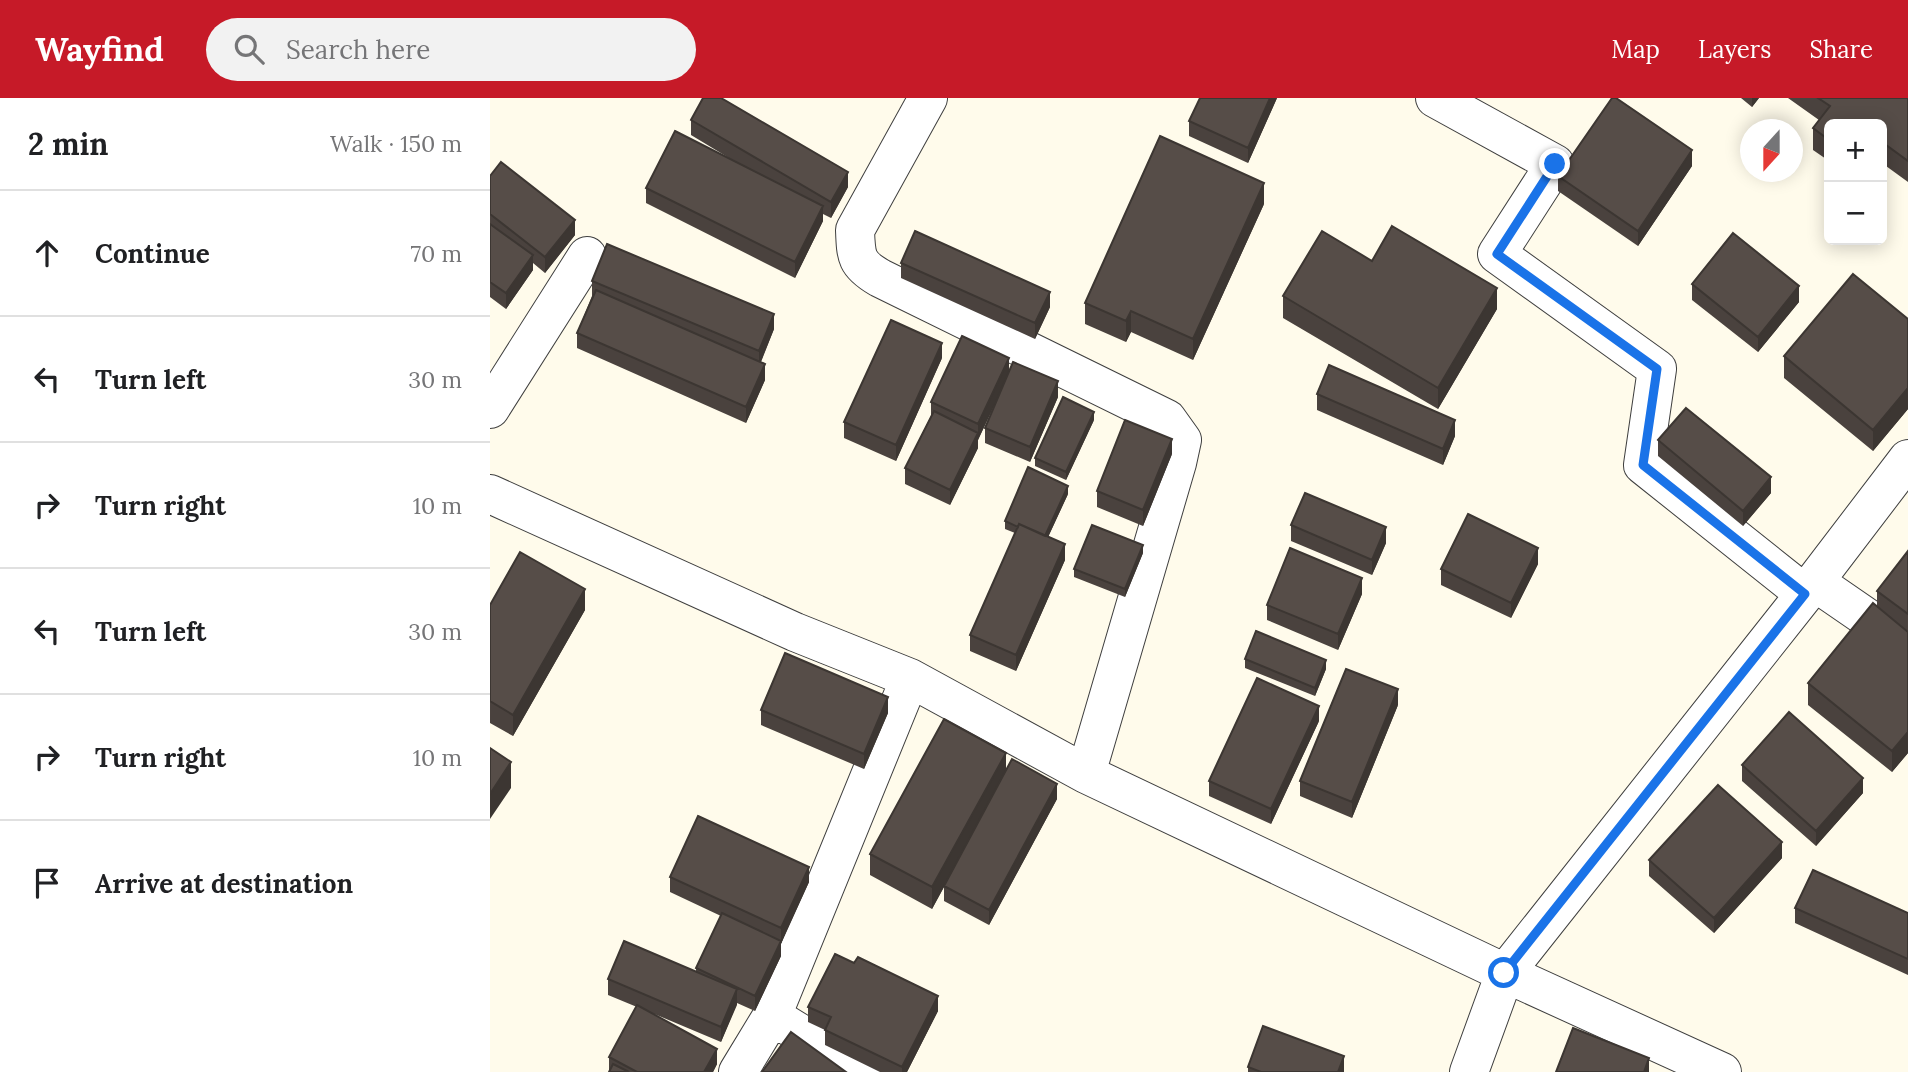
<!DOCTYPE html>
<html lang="en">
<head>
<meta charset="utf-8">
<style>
  body { margin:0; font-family:Lora,serif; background:#f2f2f2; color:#202124 }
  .controls { position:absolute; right:21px; top:21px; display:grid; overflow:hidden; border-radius:10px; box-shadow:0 4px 18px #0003 }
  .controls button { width:63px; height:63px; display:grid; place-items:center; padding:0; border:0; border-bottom:2px solid #e0e0e0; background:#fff; color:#202124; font:35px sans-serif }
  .compass { position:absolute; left:1250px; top:21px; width:63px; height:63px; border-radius:50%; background:#fff; box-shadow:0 4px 18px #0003; rotate:201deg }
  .stop { position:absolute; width:21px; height:21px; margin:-16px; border:5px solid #1a73e8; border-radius:50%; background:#fff }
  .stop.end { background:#1a73e8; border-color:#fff; box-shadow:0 2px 7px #0008 }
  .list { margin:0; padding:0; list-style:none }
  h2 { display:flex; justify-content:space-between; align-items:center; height:91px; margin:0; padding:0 28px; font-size:30px }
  h2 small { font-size:23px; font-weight:400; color:#757577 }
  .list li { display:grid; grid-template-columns:46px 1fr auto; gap:21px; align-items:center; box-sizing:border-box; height:126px; padding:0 28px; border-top:2px solid #e0e0e0 }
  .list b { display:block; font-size:26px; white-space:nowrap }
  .list em { font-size:23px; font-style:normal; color:#757577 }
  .icon { flex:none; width:38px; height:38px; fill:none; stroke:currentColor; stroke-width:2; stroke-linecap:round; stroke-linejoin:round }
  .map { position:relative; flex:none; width:1418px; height:974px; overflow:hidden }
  header { display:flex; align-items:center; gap:42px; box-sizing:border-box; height:98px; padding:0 35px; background:#c61a28; color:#fff }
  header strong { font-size:33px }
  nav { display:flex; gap:38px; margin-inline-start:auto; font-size:24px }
  .search { width:490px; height:63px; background:#f2f2f2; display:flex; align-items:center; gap:18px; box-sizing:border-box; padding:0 24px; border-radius:38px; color:#757577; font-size:26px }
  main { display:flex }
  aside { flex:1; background:#fff }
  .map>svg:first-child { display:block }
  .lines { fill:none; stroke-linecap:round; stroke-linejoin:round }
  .minor-casing { stroke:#3f3f3f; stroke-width:40 }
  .minor { stroke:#fff; stroke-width:38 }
  .wall { fill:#4a423e }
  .shaded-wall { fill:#3c3632 }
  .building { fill:#564d48; stroke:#3c3632; stroke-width:2 }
  .route { stroke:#1a73e8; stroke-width:9 }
</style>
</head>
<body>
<header>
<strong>Wayfind</strong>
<div class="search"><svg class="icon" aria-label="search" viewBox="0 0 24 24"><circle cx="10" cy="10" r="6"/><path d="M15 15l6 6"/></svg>Search here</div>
<nav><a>Map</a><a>Layers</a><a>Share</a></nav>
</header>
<main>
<aside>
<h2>2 min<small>Walk · 150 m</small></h2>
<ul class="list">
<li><svg class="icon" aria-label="ahead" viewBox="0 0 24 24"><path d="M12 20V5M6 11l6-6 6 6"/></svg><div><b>Continue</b></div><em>70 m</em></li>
<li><svg class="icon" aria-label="left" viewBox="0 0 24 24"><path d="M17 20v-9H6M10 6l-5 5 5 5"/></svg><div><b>Turn left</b></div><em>30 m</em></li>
<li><svg class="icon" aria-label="right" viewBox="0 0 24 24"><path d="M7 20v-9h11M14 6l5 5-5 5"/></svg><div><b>Turn right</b></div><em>10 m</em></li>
<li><svg class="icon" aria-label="left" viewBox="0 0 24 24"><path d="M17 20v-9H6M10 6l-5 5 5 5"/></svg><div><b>Turn left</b></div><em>30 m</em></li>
<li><svg class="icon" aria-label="right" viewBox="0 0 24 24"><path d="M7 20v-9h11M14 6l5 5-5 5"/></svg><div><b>Turn right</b></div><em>10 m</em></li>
<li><svg class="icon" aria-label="arrive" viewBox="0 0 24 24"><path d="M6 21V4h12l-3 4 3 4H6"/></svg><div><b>Arrive at destination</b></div></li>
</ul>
</aside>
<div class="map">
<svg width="1418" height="974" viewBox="0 0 1418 974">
  <rect width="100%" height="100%" fill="#fffbeb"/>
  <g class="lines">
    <defs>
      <path id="minor" d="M438,0L365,132C366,159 366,166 390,180L677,321L692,342L687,365L596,676
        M945,0L1065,66L1007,156L1167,271L1153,367L1315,496
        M0,311L97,158
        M0,396L305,534L420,580L596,676L1015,875L1232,974
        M1325,484L1418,548
        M282,918L373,974
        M248,974L282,918L420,580
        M979,974L1015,875L1315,496L1418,361"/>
    </defs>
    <!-- minor casing -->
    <use href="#minor" class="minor-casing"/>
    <!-- minor -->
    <use href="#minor" class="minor"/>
  </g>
  <!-- wall -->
  <path class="wall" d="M787,0L758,65L699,38V23Z
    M1251,0H1269L1262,9Z
    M1298,0H1418V84L1396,68L1392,75V26H1339V63L1323,52V30L1329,22Z
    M201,22L358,89L341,120L333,116V123L305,180L156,105V90L244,63L201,37Z
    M1202,68L1148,148L1068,93V78Z
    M0,78L85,137L55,175L43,165V172L16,211L0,199Z
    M774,106L703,262L641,234L636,244L595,226V205Z
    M882,163L1007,211L948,311L793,220V198Z
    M411,165L560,209L545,241L411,180Z
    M102,183L284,231L271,264L275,282L256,325L87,250V235L102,198Z
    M1202,186L1309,204L1268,254L1202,202Z
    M1418,221V311L1383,353L1294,280V258Z
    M452,260L406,363L354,340V324Z
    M519,272L568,299L540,364L495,345V330L506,303L488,342V350L460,407L415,386V370L441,318V304Z
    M827,296L965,338L953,367L827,312Z
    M604,322L576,382L545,368V360Z
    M1168,342L1281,395L1253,428L1168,358Z
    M682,356L653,428L607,409V393Z
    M578,396L558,439L575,462L526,573L480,553V537L525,435L515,431V423Z
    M801,427L896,445L882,477L801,443Z
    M1418,453V655L1402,674L1318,607V585L1387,509V493Z
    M653,455L635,499L584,479V471Z
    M1048,466L1021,520L951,487V471Z
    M872,496L848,552L777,522V507Z
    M0,507L95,512L23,638L0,625Z
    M755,561L836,571L825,598L755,570Z
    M908,607L862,720L810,698V683Z
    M271,612L398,615L374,671L271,627Z
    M829,623L781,726L719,698V683Z
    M1252,667L1373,695L1326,748L1252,683Z
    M516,673L567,701L499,827L454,803V788L464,770L442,811L380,777V756Z
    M1292,760L1224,835L1159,778V762Z
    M180,779L319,784L291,845V858L265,913L247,905L231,944L162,915L227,966L223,974H119V959L147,909L118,897V881L206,874V870L231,818L180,794Z
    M1305,810L1418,815V877L1305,825Z
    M318,909L448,913L417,974H390L335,947V932L318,924Z
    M854,958V974H758V969Z"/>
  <!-- shaded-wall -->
  <path class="shaded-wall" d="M780,0H787L758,65V50Z
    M1262,0H1269L1262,9Z
    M1396,47V68L1392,75V53Z
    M1202,52V68L1148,148V133Z
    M358,74V89L341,120V104Z
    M774,85V106L703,262V241Z
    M333,108V123L305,180V164Z
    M85,122V137L55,175V159Z
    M43,157V172L16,211V195Z
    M1309,188V204L1268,254V239Z
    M1007,190V211L948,311V290Z
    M560,194V209L545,241V225Z
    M641,213V234L636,244V223Z
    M284,216V231L269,268V253Z
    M452,245V260L406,363V347Z
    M519,260V276L488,342V326Z
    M275,266V282L256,325V309Z
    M568,283V299L540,364V349Z
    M1418,290V311L1383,353V332Z
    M604,314V322L576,382V374Z
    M965,322V338L953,367V351Z
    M488,335V350L460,407V392Z
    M682,341V356L653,428V412Z
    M1281,379V395L1253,428V413Z
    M578,388V396L554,448V440Z
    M896,429V445L882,477V462Z
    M575,446V462L526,573V557Z
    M653,447V455L635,499V491Z
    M1048,450V466L1021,520V505Z
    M872,480V496L848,552V536Z
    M95,491V512L23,638V617Z
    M836,562V571L825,598V590Z
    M908,591V607L862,720V704Z
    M398,599V615L374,671V656Z
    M829,608V623L781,726V711Z
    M1418,634V655L1402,674V653Z
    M516,655V676L442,811V789Z
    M21,664V690L0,721V696Z
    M1373,680V695L1326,748V733Z
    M567,686V701L499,827V812Z
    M1292,744V760L1224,835V820Z
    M319,769V784L291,846V830Z
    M291,843V858L265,913V898Z
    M247,891V907L231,944V929Z
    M448,898V913L417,974H412V969Z
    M227,951V966L223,974H214Z
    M854,958V974H848Z
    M1159,960V974H1154Z"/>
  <!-- building -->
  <path class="building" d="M213,0H231L358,74L341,104L201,22Z
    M710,0H780L758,50L699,23Z
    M1122,0H1126L1202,52L1148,133L1068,78Z
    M1328,0H1418V63L1396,47L1392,53V26H1339V42L1323,30L1340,8Z
    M185,33L333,108L305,164L156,90Z
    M670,38L774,85L703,241L641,213L636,223L595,205Z
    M11,64L85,122L55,159L0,116V78Z
    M0,126L43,157L16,195L0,184Z
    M902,128L1007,190L948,290L793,198L832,133L882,163Z
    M425,133L560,194L545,225L411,165Z
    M1243,135L1309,188L1268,239L1202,186Z
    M117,146L284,216L269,253L102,183Z
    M1363,176L1418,221V290L1383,332L1294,258Z
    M106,192L275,266L256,309L87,235Z
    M401,222L452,245L406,347L354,324Z
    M472,238L519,260L488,326L441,304Z
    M523,264L568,283L540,349L495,330Z
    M839,267L965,322L953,351L827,296Z
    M573,299L604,314L576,374L545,360Z
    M1196,310L1281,379L1253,413L1168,342Z
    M444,313L488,335L460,392L415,370Z
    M635,322L682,341L653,412L607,393Z
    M538,369L578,388L555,438L529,426L528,429L515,423Z
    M815,395L896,429L882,462L801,427Z
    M978,416L1048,450L1021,505L951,471Z
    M529,426L575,446L526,557L480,537Z
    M602,427L653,447L635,491L584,471Z
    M800,450L872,480L848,536L777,507Z
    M1418,453V516L1387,493Z
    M30,454L95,491L23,617L0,603V507Z
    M1383,505L1418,534V634L1402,653L1318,585Z
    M766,533L836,562L825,590L755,561Z
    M295,555L398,599L374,656L271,612Z
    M856,571L908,591L862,704L810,683Z
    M767,580L829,608L781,711L719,683Z
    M1299,614L1373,680L1326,733L1252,667Z
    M454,621L516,655L442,789L380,756Z
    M0,650L21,664L0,696Z
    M522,661L567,686L499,812L454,788Z
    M1228,687L1292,744L1224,820L1159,762Z
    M208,718L319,769L291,830L180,779Z
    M1323,772L1418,815V861L1305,810Z
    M232,815L291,843L265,898L206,870Z
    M134,843L247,891L231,929L118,881Z
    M345,856L364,865L368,859L448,898L412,969L335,932L341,919L318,909Z
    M147,907L227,951L214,974H147L119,959Z
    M773,928L854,958L848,974H771L758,969Z
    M1083,930L1159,960L1154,974H1066Z
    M301,934L356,974H272Z
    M123,966L139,974H119Z"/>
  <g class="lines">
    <!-- route -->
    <path class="route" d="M1014,875L1315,496L1153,367L1167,271L1007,156L1065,66"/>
  </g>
</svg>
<div class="controls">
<button>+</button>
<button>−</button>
</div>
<svg class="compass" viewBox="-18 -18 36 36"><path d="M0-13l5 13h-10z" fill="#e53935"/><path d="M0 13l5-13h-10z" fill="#757577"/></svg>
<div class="stop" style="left:1014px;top:875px"></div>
<div class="stop end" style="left:1065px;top:66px"></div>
</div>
</main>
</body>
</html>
